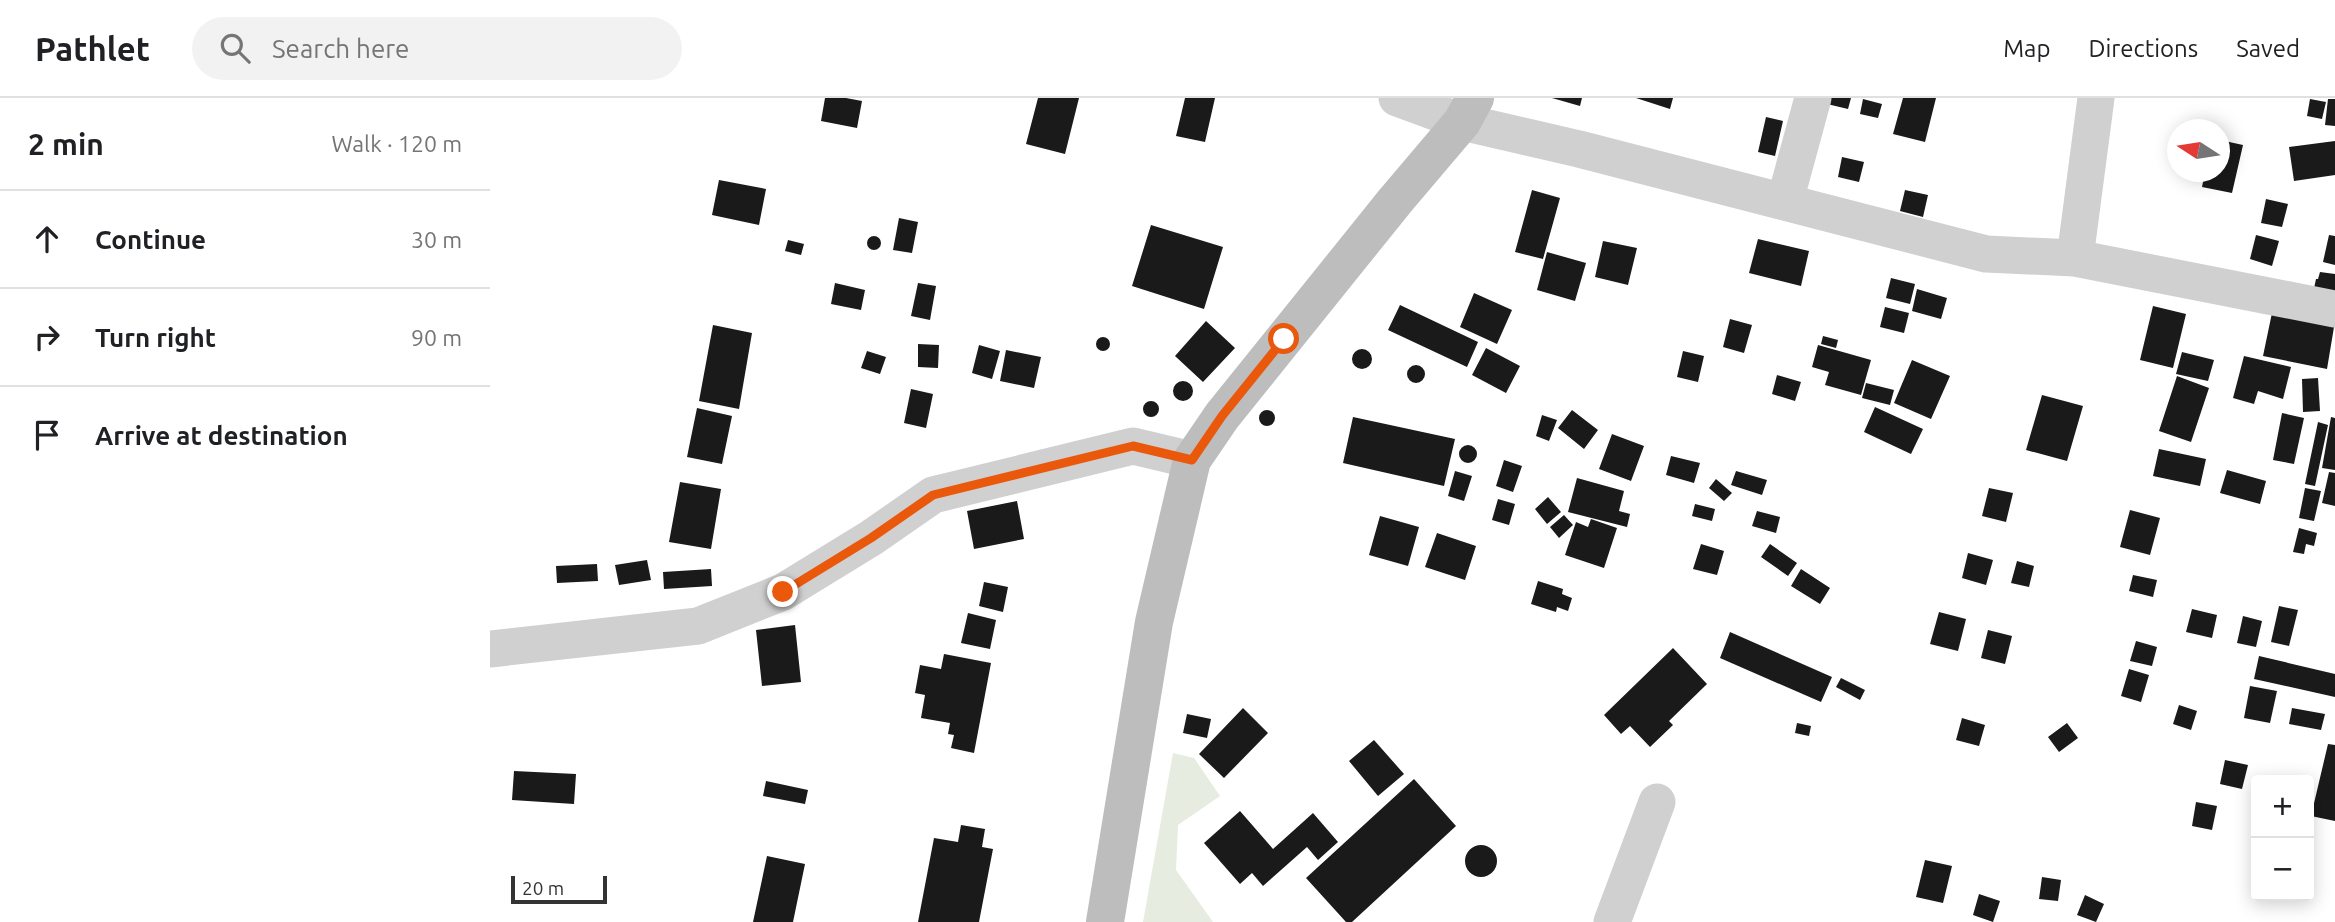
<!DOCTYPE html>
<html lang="en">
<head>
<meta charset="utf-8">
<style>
  body { margin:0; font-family:Ubuntu,sans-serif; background:#f2f2f2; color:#202124 }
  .controls { position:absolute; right:21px; bottom:21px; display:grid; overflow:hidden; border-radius:7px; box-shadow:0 4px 18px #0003 }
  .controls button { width:63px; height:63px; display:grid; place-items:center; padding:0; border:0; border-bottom:2px solid #e0e0e0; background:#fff; color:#202124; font:35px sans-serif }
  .compass { position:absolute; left:1677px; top:21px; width:63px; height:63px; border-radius:50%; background:#fff; box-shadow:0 4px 18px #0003; rotate:282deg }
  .scale { position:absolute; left:21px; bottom:18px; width:96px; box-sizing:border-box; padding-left:7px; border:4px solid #333; border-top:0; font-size:19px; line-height:24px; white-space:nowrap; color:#333; -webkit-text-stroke:5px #fff; paint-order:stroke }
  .stop { position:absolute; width:21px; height:21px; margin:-16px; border:5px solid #ea580c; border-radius:50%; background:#fff }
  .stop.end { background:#ea580c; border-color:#fff; box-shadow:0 2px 7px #0008 }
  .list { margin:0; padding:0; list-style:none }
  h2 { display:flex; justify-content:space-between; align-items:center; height:91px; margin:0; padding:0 28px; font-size:30px }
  h2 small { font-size:23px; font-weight:400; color:#757577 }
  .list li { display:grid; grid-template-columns:46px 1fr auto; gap:21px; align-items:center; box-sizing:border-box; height:98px; padding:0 28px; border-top:2px solid #e0e0e0 }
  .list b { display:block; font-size:26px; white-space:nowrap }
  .list em { font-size:23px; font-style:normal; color:#757577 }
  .icon { flex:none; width:38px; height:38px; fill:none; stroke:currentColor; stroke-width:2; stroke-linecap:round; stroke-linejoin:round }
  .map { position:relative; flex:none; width:1845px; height:824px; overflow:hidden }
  header { display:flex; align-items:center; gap:42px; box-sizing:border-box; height:98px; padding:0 35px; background:#fff; border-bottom:2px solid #e0e0e0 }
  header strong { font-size:33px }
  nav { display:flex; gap:38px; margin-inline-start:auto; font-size:24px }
  .search { width:490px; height:63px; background:#f2f2f2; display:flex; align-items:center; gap:18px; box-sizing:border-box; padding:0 24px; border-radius:38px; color:#757577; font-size:26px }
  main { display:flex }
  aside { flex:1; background:#fff }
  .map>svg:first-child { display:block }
  .green { fill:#e6ecdf }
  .building { fill:#1a1a1a }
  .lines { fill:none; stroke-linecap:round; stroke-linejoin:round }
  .street { stroke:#d0d0d0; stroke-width:37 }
  .secondary { stroke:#bdbdbd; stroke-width:38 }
  .route { stroke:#ea580c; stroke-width:9 }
</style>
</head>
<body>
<header>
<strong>Pathlet</strong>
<div class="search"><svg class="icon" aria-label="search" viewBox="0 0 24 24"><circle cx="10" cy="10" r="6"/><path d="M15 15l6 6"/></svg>Search here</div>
<nav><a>Map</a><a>Directions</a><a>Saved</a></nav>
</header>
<main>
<aside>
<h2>2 min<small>Walk · 120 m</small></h2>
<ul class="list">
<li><svg class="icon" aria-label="ahead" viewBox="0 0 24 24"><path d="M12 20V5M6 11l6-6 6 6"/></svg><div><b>Continue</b></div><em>30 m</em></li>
<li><svg class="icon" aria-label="right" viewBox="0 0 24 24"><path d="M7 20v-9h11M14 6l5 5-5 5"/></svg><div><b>Turn right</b></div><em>90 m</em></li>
<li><svg class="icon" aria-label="arrive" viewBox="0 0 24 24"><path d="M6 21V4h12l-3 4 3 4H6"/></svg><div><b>Arrive at destination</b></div></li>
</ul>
</aside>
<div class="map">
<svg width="1845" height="824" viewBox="0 0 1845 824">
  <rect width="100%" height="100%" fill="#fff"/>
  <!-- green -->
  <path class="green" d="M683,655L704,660L730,698L688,727L686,772L723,824H653Z"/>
  <!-- building -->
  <path class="building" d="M335,0H356L372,3L367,30L331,23Z
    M548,0H589L575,56L536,46Z
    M695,0H725L715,44L686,38Z
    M1062,0H1092L1090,8Z
    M1146,0H1183L1180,11Z
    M1338,0H1361L1358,11L1337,6Z
    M1413,0H1446L1435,44L1403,36Z
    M1373,1L1392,6L1388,20L1370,16Z
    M1820,1L1836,4L1832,21L1817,18Z
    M1838,1H1845V28L1835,27Z
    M1276,19L1293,23L1285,58L1268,54Z
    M1730,42L1753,47L1742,95L1712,89L1715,74H1730Z
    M1845,43V77L1804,83L1799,49Z
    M1352,59L1374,64L1369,84L1348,79Z
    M229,82L276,91L269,127L222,117Z
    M1042,92L1070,100L1053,161L1025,154Z
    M1415,92L1438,97L1433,119L1410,113Z
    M1776,101L1798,106L1792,129L1771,125Z
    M409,120L428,124L422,155L403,152Z
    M661,127L733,149L714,211L642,188Z
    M1766,137L1789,143L1782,168L1760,161Z
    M1839,137L1845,138V167L1833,164Z
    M377 145a7 7 0 1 1 14 0a7 7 0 1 1-14 0Z
    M1268,141L1319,153L1311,188L1259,175Z
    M298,142L314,146L311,157L295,153Z
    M1113,143L1147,150L1138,187L1105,179Z
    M1057,154L1096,165L1085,203L1047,192Z
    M1830,174L1845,176V205L1822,200L1826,181H1828Z
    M1401,180L1425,186L1420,206L1396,200Z
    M345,185L375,192L371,212L341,206Z
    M428,185L446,188L440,222L421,218Z
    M1427,191L1457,200L1451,221L1422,213Z
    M984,195L1022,212L1007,246L970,229Z
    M910,207L988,244L977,269L898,232Z
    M1663,208L1696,216L1683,270L1650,262Z
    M1395,209L1419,215L1414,235L1390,229Z
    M1783,210L1845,223L1837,271L1773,258Z
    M1240,221L1262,227L1254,255L1233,249Z
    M716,223L745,250L713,284L685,258Z
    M223,227L262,235L249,311L209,303Z
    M1333,238L1348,242L1346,250L1331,246Z
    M606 246a7 7 0 1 1 14 0a7 7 0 1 1-14 0Z
    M428,246L449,247L448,270L428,269Z
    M489,247L510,253L502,281L482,275Z
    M1328,247L1381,262L1371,297L1335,287L1339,274L1322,269Z
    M996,250L1030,268L1016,295L982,277Z
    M862 261a10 10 0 1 1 20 0a10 10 0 1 1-20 0Z
    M516,252L551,259L544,290L510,283Z
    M377,253L396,259L390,276L371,270Z
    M1193,253L1214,258L1208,284L1187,279Z
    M1692,254L1724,262L1718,283L1686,276Z
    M1754,258L1801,269L1793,301L1768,293L1764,306L1743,300Z
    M1422,262L1460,278L1441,321L1404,305Z
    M917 276a9 9 0 1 1 18 0a9 9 0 1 1-18 0Z
    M1287,277L1311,284L1305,303L1282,296Z
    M1687,278L1719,290L1701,344L1669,333Z
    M1828,280L1830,313L1813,314L1812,281Z
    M683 293a10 10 0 1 1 20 0a10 10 0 1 1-20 0Z
    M1376,285L1404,292L1400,307L1372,300Z
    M421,291L443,296L436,330L414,325Z
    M1552,297L1593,308L1577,363L1536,352Z
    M653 311a8 8 0 1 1 16 0a8 8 0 1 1-16 0Z
    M1385,309L1433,331L1421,356L1374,334Z
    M207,310L242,318L232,366L197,359Z
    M769 320a8 8 0 1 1 16 0a8 8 0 1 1-16 0Z
    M1082,312L1108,332L1094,351L1068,330Z
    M1792,315L1814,320L1804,366L1783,362Z
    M1052,317L1067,322L1059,343L1046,338Z
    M863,319L965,341L954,388L853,365Z
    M1841,319L1845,320V372L1832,370Z
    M1828,324L1838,327L1825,388L1815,386Z
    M1122,336L1154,348L1141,383L1109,371Z
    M969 356a9 9 0 1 1 18 0a9 9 0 1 1-18 0Z
    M1669,351L1716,361L1710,388L1663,378Z
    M1181,358L1210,365L1204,385L1176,377Z
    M1014,362L1032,368L1023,394L1006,388Z
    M1737,372L1776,383L1770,406L1730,395Z
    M965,373L982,378L974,403L958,398Z
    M1246,373L1277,382L1272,397L1241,387Z
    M1839,374L1845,375V408L1832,405Z
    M1087,380L1134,393L1129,413L1140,416L1137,429L1078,414Z
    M1226,381L1242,395L1234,403L1219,390Z
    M190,384L231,391L221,451L179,444Z
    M1499,390L1523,395L1516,424L1492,418Z
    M1815,390L1831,393L1824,423L1809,420Z
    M1058,399L1071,414L1057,426L1045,411Z
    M1008,401L1025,406L1019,427L1002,422Z
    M527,403L534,441L484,451L477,413Z
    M1205,406L1225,411L1222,423L1202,418Z
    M1640,412L1670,420L1660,457L1630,449Z
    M1267,413L1290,419L1286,435L1262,428Z
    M1074,417L1083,427L1069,440L1060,429Z
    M890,418L929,429L918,468L879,457Z
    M1101,421L1127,430L1114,470L1075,457L1086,424L1098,429Z
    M1809,430L1827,435L1824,448L1816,446L1814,456L1803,454Z
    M947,435L986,448L975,482L935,469Z
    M1211,446L1234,453L1227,477L1203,471Z
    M1280,446L1307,465L1298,478L1271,459Z
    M1478,455L1503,462L1496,487L1472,480Z
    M157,462L161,482L129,487L125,467Z
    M1527,463L1544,468L1539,489L1521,485Z
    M107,466L108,483L67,485L66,468Z
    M221,471L222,488L174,491L173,474Z
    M1311,471L1340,490L1330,506L1301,488Z
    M1643,477L1667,482L1663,499L1639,493Z
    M1048,483L1073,491L1072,496L1082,500L1078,513L1067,509L1066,514L1041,506Z
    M494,484L518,489L513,514L489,508Z
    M1789,508L1808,512L1799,548L1781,544Z
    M1702,511L1727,517L1722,540L1696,534Z
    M1449,514L1476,521L1468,553L1440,546Z
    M478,515L506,522L500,551L471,545Z
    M1753,518L1772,523L1766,549L1747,545Z
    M305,527L311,584L272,588L266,532Z
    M1498,532L1522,538L1515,566L1491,560Z
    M1240,534L1342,579L1331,604L1230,560Z
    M1646,543L1667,549L1662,568L1640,563Z
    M1183,550L1217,586L1179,623L1183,627L1160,649L1140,628L1131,636L1114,617Z
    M454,556L501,565L484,655L461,650L464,637L458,636L460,625L431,620L435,597L425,595L430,567L451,571Z
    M1769,558L1845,576V599L1764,581Z
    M1639,571L1659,577L1651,604L1631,598Z
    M1351,580L1375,592L1370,602L1346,589Z
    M1760,588L1787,593L1780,625L1754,620Z
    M1689,607L1707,613L1701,632L1683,626Z
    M753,610L778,635L734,680L709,656Z
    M1802,610L1835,616L1831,632L1799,626Z
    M697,616L721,621L717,640L693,635Z
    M1472,620L1495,627L1489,648L1466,642Z
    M1307,625L1321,628L1319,638L1305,635Z
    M1577,625L1588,640L1569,654L1558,639Z
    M884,642L914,676L888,698L859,663Z
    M1838,646L1845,647V723L1821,718Z
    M1735,662L1758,667L1752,691L1730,686Z
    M24,673L86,676L84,706L22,702Z
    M924,681L966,728L862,824H856L816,780Z
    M276,683L318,692L315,706L273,698Z
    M1706,704L1727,708L1722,732L1702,728Z
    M750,713L783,751L823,715L848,744L828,762L817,749L773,788L762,775L750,786L714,745Z
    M471,727L495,731L492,749L503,751L489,824H428L444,740L468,744Z
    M975 763a16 16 0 1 1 32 0a16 16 0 1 1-32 0Z
    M277,758L315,766L303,824H263Z
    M1435,762L1462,768L1453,805L1426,799Z
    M1552,779L1571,782L1568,803L1549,801Z
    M1489,796L1510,803L1503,824L1483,817Z
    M1595,797L1614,806L1606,824L1587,817Z"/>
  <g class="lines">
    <!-- street -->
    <path class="street" d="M907,0L972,24L1089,51L1496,156L1585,160L1845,211
      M1295,103L1323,0
      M1585,160L1606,0
      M0,551L208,528L293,494L381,440L443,397L643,348L702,362
      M1122,824L1167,704"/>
    <!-- secondary -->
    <path class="secondary" d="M615,824L664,524L702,362L732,318L905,103L972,24L985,0"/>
  </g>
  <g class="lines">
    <!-- route -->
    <path class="route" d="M293,494L381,440L443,397L643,348L702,362L732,318L794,241"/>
  </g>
</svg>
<div class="controls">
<button>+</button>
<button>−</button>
</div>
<svg class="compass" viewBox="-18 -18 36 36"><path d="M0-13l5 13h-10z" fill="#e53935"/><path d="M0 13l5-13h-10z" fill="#757577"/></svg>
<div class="scale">20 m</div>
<div class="stop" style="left:794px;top:241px"></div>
<div class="stop end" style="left:293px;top:494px"></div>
</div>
</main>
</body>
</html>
